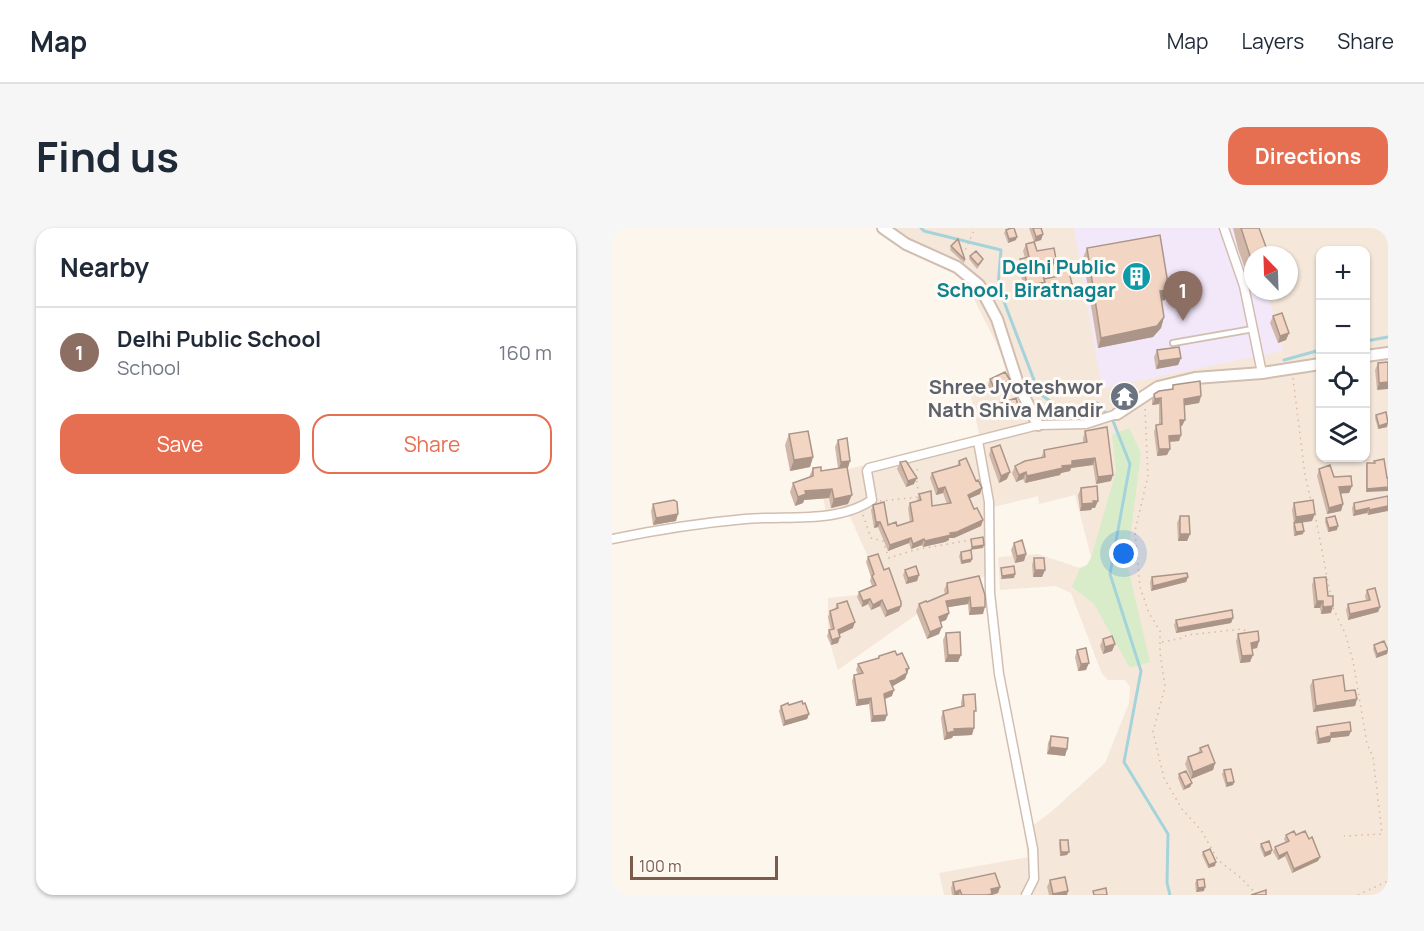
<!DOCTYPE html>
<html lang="en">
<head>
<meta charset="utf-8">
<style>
  body { margin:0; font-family:Manrope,sans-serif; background:#f6f6f7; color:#1f2937 }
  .controls { position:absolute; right:18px; top:18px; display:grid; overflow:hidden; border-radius:12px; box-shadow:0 2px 4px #0004 }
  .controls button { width:54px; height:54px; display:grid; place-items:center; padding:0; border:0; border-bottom:2px solid #e0e1e3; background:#fff; color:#1f2937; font:30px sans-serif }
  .compass { position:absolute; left:632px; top:18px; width:54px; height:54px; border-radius:50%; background:#fff; box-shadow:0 2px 4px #0004; rotate:337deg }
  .scale { position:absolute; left:18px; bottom:15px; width:148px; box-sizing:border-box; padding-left:6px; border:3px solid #7a5c4d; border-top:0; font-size:16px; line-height:21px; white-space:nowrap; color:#7a5c4d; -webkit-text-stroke:4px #fffaf3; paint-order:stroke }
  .you { position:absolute; left:512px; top:326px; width:21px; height:21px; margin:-15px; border:4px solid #fff; border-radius:50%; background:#1a73e8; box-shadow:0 0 0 9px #1a73e833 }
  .badge { display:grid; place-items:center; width:39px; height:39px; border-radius:50%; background:#e76f51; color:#fff; font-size:20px; font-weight:700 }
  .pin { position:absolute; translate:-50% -50px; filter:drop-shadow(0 2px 3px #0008) }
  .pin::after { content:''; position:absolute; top:32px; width:21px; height:18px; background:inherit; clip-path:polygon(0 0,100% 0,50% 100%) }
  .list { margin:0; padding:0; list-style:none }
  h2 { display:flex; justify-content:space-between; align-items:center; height:78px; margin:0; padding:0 24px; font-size:26px }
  h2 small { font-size:20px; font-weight:400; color:#747a83 }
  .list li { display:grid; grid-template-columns:39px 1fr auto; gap:18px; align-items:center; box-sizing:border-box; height:90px; padding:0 24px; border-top:2px solid #e0e1e3 }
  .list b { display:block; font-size:22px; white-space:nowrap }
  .list p { margin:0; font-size:20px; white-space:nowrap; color:#747a83 }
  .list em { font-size:20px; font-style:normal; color:#747a83 }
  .actions { display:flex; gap:12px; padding:18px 24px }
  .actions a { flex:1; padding:14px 0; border:2px solid #e76f51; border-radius:18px; text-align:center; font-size:21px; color:#e76f51 }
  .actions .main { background:#e76f51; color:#fff }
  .icon { flex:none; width:33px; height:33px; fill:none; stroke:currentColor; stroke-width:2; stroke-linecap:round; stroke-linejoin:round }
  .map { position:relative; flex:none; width:776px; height:667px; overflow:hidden; border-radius:18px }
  header { display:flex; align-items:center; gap:36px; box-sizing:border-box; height:84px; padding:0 30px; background:#fff; border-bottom:2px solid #e0e1e3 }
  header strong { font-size:28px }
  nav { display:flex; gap:33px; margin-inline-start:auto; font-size:21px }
  .intro { display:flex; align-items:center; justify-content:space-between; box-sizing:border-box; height:144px; padding:0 36px }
  h1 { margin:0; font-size:42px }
  .button { padding:15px 27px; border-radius:18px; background:#e76f51; color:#fff; font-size:21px; font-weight:700 }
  main { display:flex; gap:36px; padding:0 36px }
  aside { flex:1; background:#fff; border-radius:18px; box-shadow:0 2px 4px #0004 }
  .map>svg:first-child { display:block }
  .residential { fill:#f5e8da; fill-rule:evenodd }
  .education { fill:#f3e8fa }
  .green { fill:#d8ecc9 }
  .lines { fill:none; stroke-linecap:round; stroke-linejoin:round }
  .stream { stroke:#a5d3da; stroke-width:3 }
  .service-casing { stroke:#d1beb0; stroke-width:8 }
  .minor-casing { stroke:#d1beb0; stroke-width:11 }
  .tertiary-casing { stroke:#d1beb0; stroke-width:14 }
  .path { stroke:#d9b8a5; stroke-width:1.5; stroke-dasharray:1.5 4.5; stroke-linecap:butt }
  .service { stroke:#fff; stroke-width:4.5 }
  .minor { stroke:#fff; stroke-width:8 }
  .tertiary { stroke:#fff; stroke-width:10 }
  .wall { fill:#d1b7a8 }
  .shaded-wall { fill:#aa9588 }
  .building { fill:#f3d5c3; stroke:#aa9588; stroke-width:1.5 }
  .labels { text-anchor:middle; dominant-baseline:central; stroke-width:6; stroke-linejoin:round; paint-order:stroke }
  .culture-label { font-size:20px; font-weight:bold; fill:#0d838f; stroke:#fffaf3; text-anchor:end }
  .worship-label { font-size:20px; font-weight:bold; fill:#5b616d; stroke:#fffaf3; text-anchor:end }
</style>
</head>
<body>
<header>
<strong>Map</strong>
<nav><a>Map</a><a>Layers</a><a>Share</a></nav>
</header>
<div class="intro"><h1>Find us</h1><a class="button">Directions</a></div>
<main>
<aside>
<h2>Nearby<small></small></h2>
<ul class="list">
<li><span class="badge" style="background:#8d6e63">1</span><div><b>Delhi Public School</b><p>School</p></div><em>160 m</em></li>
</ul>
<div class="actions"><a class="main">Save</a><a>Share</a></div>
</aside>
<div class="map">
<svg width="776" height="667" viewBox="0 0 776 667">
  <rect width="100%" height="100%" fill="#fdf6ec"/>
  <!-- residential -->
  <path class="residential" d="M276,0H776V667H332L327,645L416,629L412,604L439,584L493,535L517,475L518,459L513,452H496L490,446L459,365L444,358L388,362L386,329L426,326L468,340L475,337L479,329L463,267L427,276L426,268L377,280V348L352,352L354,362L318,377L226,442L216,409V370L245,367L266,361L259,336L235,282L214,284L207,248L368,210L357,160L397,147L391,129L360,67L352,41L306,19ZM708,22H754V230H708ZM641,27H677V63H641Z"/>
  <!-- education -->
  <path class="education" d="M462,0H639L641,63H655L671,123L490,160Z"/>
  <!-- green -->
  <path class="green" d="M517,200L529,225L515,335L538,434L518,440L482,376L460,359L468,340L475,337L479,330L504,243L500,207Z"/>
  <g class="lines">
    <!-- stream -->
    <path class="stream" d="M309,0L312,3L389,22L386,58L427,165L451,183L485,175L501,193L518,236L498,346L529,443L512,534L556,606L555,655L558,667
      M754,113L776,109
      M672,132L708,122"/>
    <defs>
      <path id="service" d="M561,115L641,101"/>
      <path id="minor" d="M612,0L632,58L650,145
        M366,213L377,274L378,365L387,446L421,621L422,651L414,667
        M0,311C44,302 88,295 133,291C175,287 224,296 260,272L255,243L257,240L426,197L474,196L505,186"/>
      <path id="tertiary" d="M271,0L294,16L345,39L367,57L385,91L406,156L426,197
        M754,128L776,125
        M505,186L546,159L583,150L650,145L708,136"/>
    </defs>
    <!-- service casing -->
    <use href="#service" class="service-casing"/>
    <!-- minor casing -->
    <use href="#minor" class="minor-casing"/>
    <!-- tertiary casing -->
    <use href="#tertiary" class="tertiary-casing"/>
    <!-- path -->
    <path class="path" d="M351,27L363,0
      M681,150L693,247L699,273
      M533,181L536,248L523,303L528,359L537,385L548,403V424L553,459L541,504L552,550L570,581L589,602L606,632L629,650L645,667
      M268,273L307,269L304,247L306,238
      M703,286L719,370
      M251,287L259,310L271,313L277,330L302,322L359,312
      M721,380L733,405L741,433L755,516L761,529L770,606L732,608
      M550,414L571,410L575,407L631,401L635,404
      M746,667L776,653"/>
    <!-- service -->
    <use href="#service" class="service"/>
    <!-- minor -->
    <use href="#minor" class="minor"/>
    <!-- tertiary -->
    <use href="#tertiary" class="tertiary"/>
  </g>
  <!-- wall -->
  <path class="wall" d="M417,0H429L431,6L429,12L423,14L425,23L441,38L429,41L432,52L444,49L442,39L444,34L458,61L432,66L431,58L430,61L414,65L406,38L408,31L413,30L411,23L414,16L422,14Z
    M621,0H647L641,27V50L637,52L626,21Z
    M394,2L404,12L396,15L392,5Z
    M339,18L353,32L352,35L338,22Z
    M475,20L553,72L549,73L552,89L549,100L541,109L486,120L471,30Z
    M358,28L371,31L370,34L365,41L357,31Z
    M661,88L677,105L674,112L666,115L658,95Z
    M545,122L569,130L566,137L544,141L542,129Z
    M776,134L765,162L763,142L766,135Z
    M378,151L395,159L380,167L376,158Z
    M561,157L589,168L587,175L572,177L570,198H568L569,207L567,213L557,214L555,227L545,228L542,204L544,197H547V176L540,177V172L542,166L560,161Z
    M764,187L775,199L766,201L763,190Z
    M473,203L499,253L484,256L481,237L459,240L458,243L449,245L448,247L413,255L411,251L404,254L400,245L403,238L429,230L432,222L471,215V210Z
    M177,206L201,229L198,239L178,243L173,217Z
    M226,212L236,240H235L236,276L219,280L217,270L192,272L191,275L183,278L178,264L181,255L197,249L201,240L209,243L226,240L223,219Z
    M379,220L395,251L387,255L377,227Z
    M347,233L370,260L368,266L357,270L362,281L371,292L369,298L342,310H337V312L333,314L311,319L310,317L299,321L297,315L276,323L266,299L262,300L259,282L261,277L276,297L285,298L298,294L296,280L298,275L305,273L307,266L320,278L335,276L331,265L324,267L318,250L320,245L345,238Z
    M762,233L775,250L754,264V238L755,235H762Z
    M288,234L302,256L294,259L285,241Z
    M707,241L740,258L737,265H729L731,276L729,283L715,286L705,248Z
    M469,260L483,280H480L479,282L468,283L466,267Z
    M776,268L756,287L755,285L741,288L740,280L742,275Z
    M682,275L700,293L690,294L691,306L682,308L681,299L682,296L680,282Z
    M41,276L64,293L41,297L39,283Z
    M568,288L578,306L575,313H566L565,295Z
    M714,290L725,302L716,304L713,294Z
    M402,315L414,326L412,333L403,335L399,322Z
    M349,324L359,334L349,336L347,328Z
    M256,329L272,342L289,378L287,383L273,389L268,378L259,382L256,376L250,379L245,369L247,364L260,358L258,353L259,349L254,334Z
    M422,330L433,342L430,349H421L420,337Z
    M293,342L307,347L305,353L294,356L291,347Z
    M367,348L371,386L357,387L356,376L335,379L337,385L334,392L328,394L327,406L315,411L304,383L307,376L315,374L333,366L332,362L335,355Z
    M540,349H576L574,354L539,363L538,354Z
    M702,350L716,368L719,385L709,386L708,380H702L700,357Z
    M755,362L768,379L766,384L736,392L734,382L736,376L754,373L753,368Z
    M225,376L241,400L227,406L226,415L219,417L215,408L217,402H219L216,389L218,383L223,381Z
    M621,390L619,395L564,405L562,397L564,392Z
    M334,405L349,427L346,434H333L331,412Z
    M626,406L647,413L645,420L640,421L638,434L628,435L624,413Z
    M491,411L503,416L500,423L491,426L488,418Z
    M762,417L776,422L775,426L764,430L761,421Z
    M465,422L474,442L466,443L463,429Z
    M285,427L297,440L293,451L280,458V468L273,471V493L259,494L257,476L244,478L240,453L242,447L246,446L244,442L246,436L266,430L267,428Z
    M701,452L733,463L745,471L743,478L701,484L698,458Z
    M351,467L362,490L360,507L341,508L340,510L332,512L329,490L331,483L349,479V474Z
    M177,477L197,486L195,491L171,498L167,483L169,478Z
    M705,499L737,508L719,510L718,514L705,516L703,504Z
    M439,508L455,521L453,528L435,526L436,515Z
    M588,520L603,535L601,542L579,551L573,536L576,529L586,525Z
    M612,542L622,554L621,557L614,559L610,546Z
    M567,546L580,555L578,559L571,562L566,550Z
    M674,607H684L697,611L708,629L706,633L680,645L673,628L666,632L661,624L663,619L674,615L672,611Z
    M448,612L455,627L448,628L447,616Z
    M649,616L659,626L652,629L648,619Z
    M591,624L603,638L596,640L590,627Z
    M438,652L456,663L455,667H437L435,659Z
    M585,652L592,663L584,664L583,655Z
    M341,654L388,659L386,665L380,667H340L339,660Z"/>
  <!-- shaded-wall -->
  <path class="shaded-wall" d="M431,6L429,12L422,14L424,9Z
    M405,9L404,12L396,15L397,11Z
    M444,31L441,38L424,42L427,35Z
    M641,41V50L637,52Z
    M433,54L430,61L414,65L416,58Z
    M460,56L458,61L432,66L434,61Z
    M557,62L553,72L544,74L548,63Z
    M552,89L549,100L541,109L486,120L489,110Z
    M677,105L674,112L666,115L668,108Z
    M569,130L566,137L544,141L547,133Z
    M398,152L395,159L380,167L382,160Z
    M776,154V161L765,162L767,155Z
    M589,168L587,175L570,178L572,171Z
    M549,170L547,176L540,177L543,171Z
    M406,178L405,182L377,188L378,184Z
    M568,192H573L570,198H565Z
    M776,195L775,199L766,201L767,198Z
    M569,207L567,213L555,214L557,208Z
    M547,221H558L555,227L545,228Z
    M201,229L198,239L178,243L182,232Z
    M483,230L481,237L459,240L458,243L449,245L448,247L413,255L415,248L450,238L460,233Z
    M238,233L236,240L227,241L229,234Z
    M398,244L395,251L387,255L389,248Z
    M414,244L411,251L404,254L407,247Z
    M501,247L499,253L484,256L486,249Z
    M305,250L302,256L294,259L296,253Z
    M740,258L737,265L724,266L727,259Z
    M333,259L331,265L324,267L326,261Z
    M776,259V263L754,264L755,261Z
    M370,260L368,266L354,272L356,267Z
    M220,261L217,270L192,272L191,275L183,278L186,269L193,263Z
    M240,267L236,276L219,280L222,271Z
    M481,273H486L483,280H480L479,282L468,283L470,276Z
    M731,276L729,283L715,286L717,280Z
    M776,278V283L756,287L757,282Z
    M757,280L755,285L741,288L743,283Z
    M66,286L64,293L41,297L44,290Z
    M703,286L700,293L682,296L684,289Z
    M371,292L369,298L342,310H337V312L333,314L311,319L313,313Z
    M264,294H268L266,299L262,300Z
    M726,298L725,302L716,304L717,300Z
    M692,303L691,306L682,308L684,304Z
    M568,306H578L575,313H566Z
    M299,310L297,315L276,323L278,317Z
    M312,311L310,317L299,321L301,316Z
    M372,317L371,320L358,322L360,319Z
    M414,326L412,333L403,335L405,328Z
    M360,331L359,334L349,336L350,333Z
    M423,342H433L430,349H421Z
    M403,346L402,350L389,351L390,348Z
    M307,347L305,353L294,356L296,350Z
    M576,349L574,354L539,363L541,358Z
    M358,369L356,376L332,380L334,373Z
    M258,371L256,376L250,379L251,373Z
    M270,372L268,378L259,382L261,377Z
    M705,373H711L708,380H702Z
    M289,378L287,383L273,389L275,383Z
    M721,378L719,385L709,386L711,379Z
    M373,379L371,386L357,387L359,380Z
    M768,379L766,384L736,392L738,386Z
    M337,385L334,392L324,396L327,389Z
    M621,390L619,395L564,405L566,400Z
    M243,394L241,400L224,408L226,402Z
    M330,399L327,406L315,411L318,404Z
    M228,409L226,415L219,417L220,412Z
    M647,413L645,420L636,422L639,415Z
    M503,416L500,423L491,426L493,419Z
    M776,422L775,426L764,430L765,426Z
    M336,427H349L346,434H333Z
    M641,427L638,434L628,435L630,428Z
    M477,435L474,442L466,443L469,436Z
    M297,440L293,451L281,458L275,459L278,453L294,441Z
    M282,462L280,468L270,472L272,466Z
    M259,470L257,476L244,478L246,472Z
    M745,471L743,478L701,484L704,478Z
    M197,486L195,491L171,498L173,493Z
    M275,487L273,493L259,494L261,488Z
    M362,500L360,507L341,508L340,510L332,512L335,505L342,501Z
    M739,503L737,508L719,510L718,514L705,516L707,511L719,505Z
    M438,519L455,521L453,528L435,526Z
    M603,535L601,542L579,551L581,544Z
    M622,554L621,557L614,559L615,555Z
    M580,555L578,559L571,562L573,559Z
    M660,622L659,626L652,629L653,625Z
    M449,624H457L455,627L448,628Z
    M675,624L673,628L666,632L667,628Z
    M708,629L706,633L680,645L682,641Z
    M604,634L603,638L596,640L597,637Z
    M388,659L386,665L380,667H375L379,661Z
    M593,659L592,663L584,664L586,660Z
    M348,662L347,667H342L343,664Z
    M456,663L455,667H441V666Z"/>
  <!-- building -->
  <path class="building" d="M399,0H402L405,9L397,11L394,2Z
    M421,0H429L431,6L424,9Z
    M629,0H647L657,27H641V37Z
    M548,7L557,62L548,63L552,89L545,98L489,110L475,20Z
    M346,11L353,32L339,18Z
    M422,14L425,23L442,20L444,31L427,35L433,54L416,58L408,31L417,29L414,16Z
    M364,23L371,31L366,37L358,28Z
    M454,32L460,56L434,61L432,51L447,48L444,34Z
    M670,85L677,105L668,108L661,88Z
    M567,119L569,130L547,133L545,122Z
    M776,134V154L767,155L766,135Z
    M393,144L398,152L382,160L378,151Z
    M588,153L589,168L572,171L573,192H568L569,207L557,208L558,221H547L544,197L550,196L549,170L543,171L542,166L547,163L561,161V157Z
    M404,170L406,178L378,184L377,179Z
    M774,184L776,195L767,198L764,187Z
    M495,199L501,247L486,249L483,230L460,233V237L450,238L451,240L415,248L414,244L407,247L403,238L413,233L433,229L432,222L475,214L473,203Z
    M196,203L201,229L182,232L177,206Z
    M235,210L238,233L229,234L226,212Z
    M388,217L398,244L389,248L379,220Z
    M354,230L364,253L366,252L370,260L356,267L362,281L365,280L371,292L345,304L338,305L339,307L335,308L313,313L312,311L301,316L299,310L278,317L268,294H264L261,277L272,274L276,297L284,294L285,298L301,293L298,275L309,272L307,266L319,263L320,278L339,275L333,259L326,261L320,245L348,237L347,233Z
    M772,231L775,250H776V259L755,261V235H763L762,233Z
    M294,233L305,250L296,253L288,234Z
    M718,237L722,249L739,248L740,258L727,259L731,276L717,280L707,241Z
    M209,239V243L235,239L240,267L222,271L220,261L193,263L194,266L186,269L181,255L201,248V240Z
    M485,258L486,273H481L482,275L470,276L469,260Z
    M776,268V278L757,282V280L743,283L742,275Z
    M62,272L65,274L66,286L44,290L41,276Z
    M701,272L703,286L684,289L682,275Z
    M568,288H577L578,306H568Z
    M723,288L726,298L717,300L714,290Z
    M690,294L692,303L684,304L682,295Z
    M371,309L372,317L360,319L359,311Z
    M410,312L414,326L405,328L402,315Z
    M359,322L360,331L350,333L349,324Z
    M266,326L272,342L277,340L289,374V378L275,383L270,372L261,377L258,371L251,373L247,364L264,357L260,348L262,346L256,329Z
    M422,330H432L433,342H423Z
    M304,338L307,347L296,350L293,342Z
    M402,338L403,346L390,348L389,340Z
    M575,345L576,349L541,358L540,349Z
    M367,348L373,367V379L359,380L358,369L334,373L337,385L327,389L330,399L318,404L307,376L314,373L315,374L336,365L335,355Z
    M714,349L716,368H721V378L711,379V373H705L702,350Z
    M763,360L768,379L738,386L736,376L758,372L755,362Z
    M235,373L243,394L226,402L228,409L220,412L217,402L222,401L218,383L226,380L225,376Z
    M620,382L621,390L566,400L564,392Z
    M646,403L647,413L639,415L641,427L630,428L626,406Z
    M348,404L349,427H336L334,405Z
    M500,408L503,416L493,419L491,411Z
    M772,413L776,422L765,426L762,417Z
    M474,420L477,435L469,436L465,422Z
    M283,423L285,427L290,425L297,440L294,441L295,445L283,452L278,453L282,462L272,466L275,487L261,488L259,470L246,472L242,447L251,445L246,436L267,430V428Z
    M731,447L733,463L743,462L745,471L704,478L701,452Z
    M363,466L364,483H362V500L342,501L343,503L335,505L331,483L352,478L351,467Z
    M190,473L191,476L193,475L197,486L173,493L169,478L176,475L177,477Z
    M738,494L739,503L719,505V508L707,511L705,499Z
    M439,508L456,510L455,521L438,519Z
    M596,517L603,535L581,544L576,529L590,524L588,520Z
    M619,541L622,554L615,555L612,542Z
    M574,543L580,555L573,559L567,546Z
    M682,603L684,607L693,603L697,611L700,609L708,629L682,641L675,624L667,628L663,619L677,613L674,607Z
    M448,612H456L457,624H449Z
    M657,613L660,622L653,625L649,616Z
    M598,621L604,634L597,637L591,624Z
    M383,645L388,659L379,661L380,666L375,667H350L348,662L343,664L341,654Z
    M453,649L456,663L441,666L438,652Z
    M592,651L593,659L586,660L585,652Z
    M494,660L495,667H482L481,663Z
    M654,662V667H639Z"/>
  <!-- icons -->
  <defs>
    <symbol id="building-disc" viewBox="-11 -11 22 22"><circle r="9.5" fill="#0f9aa8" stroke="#fffaf3"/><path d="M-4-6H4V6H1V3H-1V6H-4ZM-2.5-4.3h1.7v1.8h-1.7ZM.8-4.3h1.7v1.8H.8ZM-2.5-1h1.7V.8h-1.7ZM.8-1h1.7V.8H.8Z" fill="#fff"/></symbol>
    <symbol id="temple-disc" viewBox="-11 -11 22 22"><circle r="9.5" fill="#6b7280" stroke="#fffaf3"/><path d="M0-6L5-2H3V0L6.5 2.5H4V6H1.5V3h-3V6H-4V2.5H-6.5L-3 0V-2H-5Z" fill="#fff"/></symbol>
  </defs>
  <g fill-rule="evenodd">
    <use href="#building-disc" x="508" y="32" width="33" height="33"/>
    <use href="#temple-disc" x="496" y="152" width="33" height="33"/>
  </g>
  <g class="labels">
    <!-- culture labels -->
    <g class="culture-label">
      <text x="504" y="38">Delhi Public<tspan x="504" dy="23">School, Biratnagar</tspan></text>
    </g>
    <!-- worship labels -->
    <g class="worship-label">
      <text x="491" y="158">Shree Jyoteshwor<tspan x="491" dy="23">Nath Shiva Mandir</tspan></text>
    </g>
  </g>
</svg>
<div class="controls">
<button>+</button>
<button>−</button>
<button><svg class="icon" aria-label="locate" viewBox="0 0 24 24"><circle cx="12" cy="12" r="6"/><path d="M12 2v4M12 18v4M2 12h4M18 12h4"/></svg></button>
<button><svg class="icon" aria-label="layers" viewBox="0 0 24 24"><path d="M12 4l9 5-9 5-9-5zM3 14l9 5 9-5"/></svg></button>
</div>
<svg class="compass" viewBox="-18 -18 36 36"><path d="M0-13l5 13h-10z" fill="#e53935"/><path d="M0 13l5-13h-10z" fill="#747a83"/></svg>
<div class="scale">100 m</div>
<div class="you"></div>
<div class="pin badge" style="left:571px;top:93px;background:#8d6e63">1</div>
</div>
</main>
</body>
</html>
